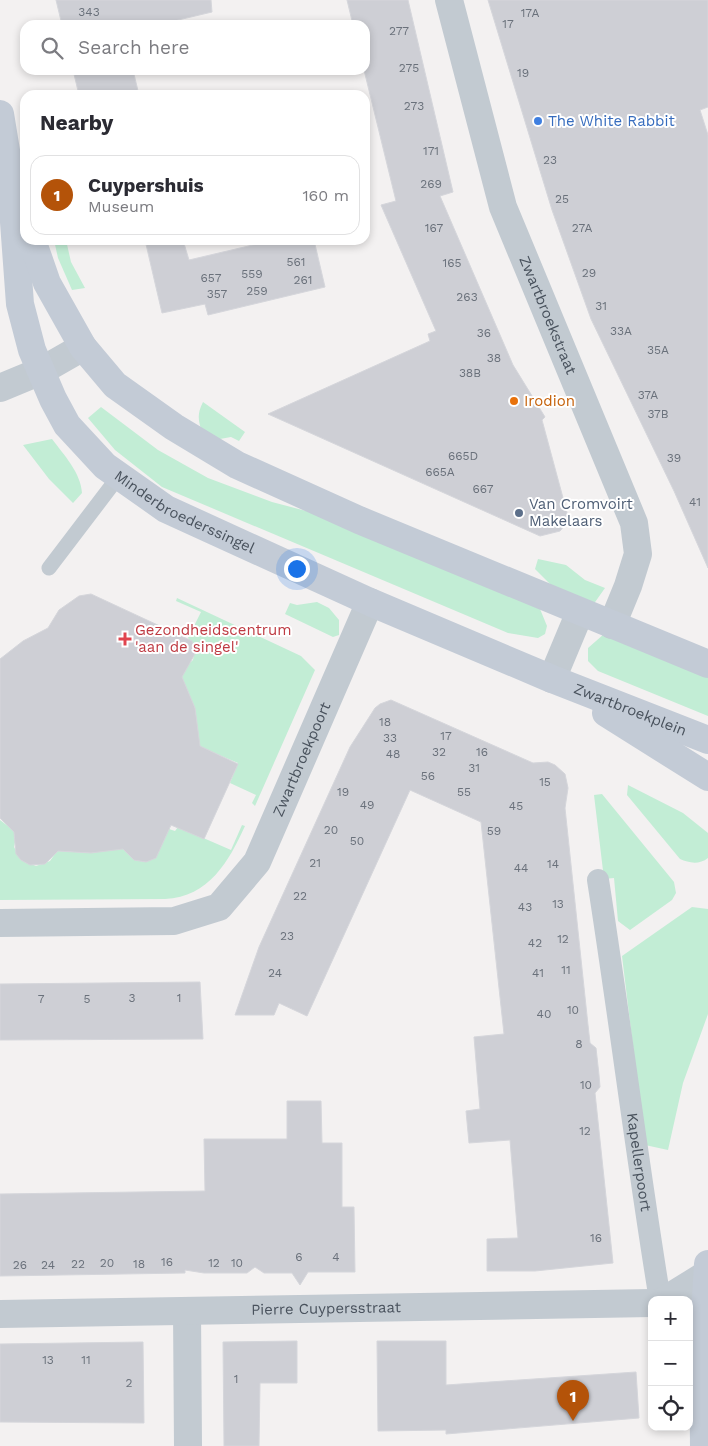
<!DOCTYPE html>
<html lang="en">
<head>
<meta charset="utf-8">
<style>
  body { margin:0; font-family:"Work Sans",sans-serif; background:#f2f2f3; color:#2b2b33 }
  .controls { position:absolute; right:15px; bottom:15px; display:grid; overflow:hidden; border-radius:10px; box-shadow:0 2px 8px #0003 }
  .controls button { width:45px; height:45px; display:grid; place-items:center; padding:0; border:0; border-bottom:1px solid #e1e1e2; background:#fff; color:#2b2b33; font:25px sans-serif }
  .you { position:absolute; left:296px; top:568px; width:18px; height:18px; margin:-12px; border:4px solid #fff; border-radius:50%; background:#1a73e8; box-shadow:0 0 0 8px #1a73e833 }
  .badge { display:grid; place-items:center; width:32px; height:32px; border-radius:50%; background:#b45309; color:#fff; font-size:16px; font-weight:700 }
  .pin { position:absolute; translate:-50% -41px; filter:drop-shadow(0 1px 2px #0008) }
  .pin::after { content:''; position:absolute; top:26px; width:18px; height:15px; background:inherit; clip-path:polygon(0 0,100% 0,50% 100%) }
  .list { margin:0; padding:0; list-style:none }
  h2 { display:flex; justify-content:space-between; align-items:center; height:65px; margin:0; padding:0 20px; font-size:21px }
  h2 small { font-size:16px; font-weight:400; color:#7c7c81 }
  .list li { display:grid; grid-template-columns:32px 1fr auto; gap:15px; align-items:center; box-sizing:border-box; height:80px; margin:0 10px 10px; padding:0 10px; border:1px solid #e1e1e2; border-radius:15px }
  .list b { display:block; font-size:19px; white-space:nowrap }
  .list p { margin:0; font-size:16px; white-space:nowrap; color:#7c7c81 }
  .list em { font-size:16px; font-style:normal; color:#7c7c81 }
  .icon { flex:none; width:28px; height:28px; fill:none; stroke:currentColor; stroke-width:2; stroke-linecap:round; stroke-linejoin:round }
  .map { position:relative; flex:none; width:708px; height:1446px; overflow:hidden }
  .search { position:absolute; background:#fff; box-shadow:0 2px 8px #0003; left:20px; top:20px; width:350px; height:55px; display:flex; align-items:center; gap:12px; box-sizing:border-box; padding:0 18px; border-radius:15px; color:#7c7c81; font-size:19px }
  .panel { position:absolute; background:#fff; box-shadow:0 2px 8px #0003; left:20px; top:90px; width:350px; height:155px; border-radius:15px }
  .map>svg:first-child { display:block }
  .green { fill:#c2edd5 }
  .building { fill:#cecfd5; stroke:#d5d6db }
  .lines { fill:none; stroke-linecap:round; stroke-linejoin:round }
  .service { stroke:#c2cad1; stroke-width:15 }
  .pedestrian { stroke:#c2cad1; stroke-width:22 }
  .minor { stroke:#c2cad1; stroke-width:28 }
  .secondary { stroke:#c3cbd6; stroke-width:28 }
  .shop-dot { fill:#3f7fe0; stroke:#fff; stroke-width:2 }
  .food-dot { fill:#e8710a; stroke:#fff; stroke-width:2 }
  .service-dot { fill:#5c6f8a; stroke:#fff; stroke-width:2 }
  .health-dot { fill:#e0444e; stroke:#fff; stroke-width:2 }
  .labels { text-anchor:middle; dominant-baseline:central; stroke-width:4; stroke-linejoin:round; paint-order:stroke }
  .number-label { font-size:12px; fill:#6a717b }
  .shop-label { font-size:15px; fill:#366cbe; stroke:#fff; text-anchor:start }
  .street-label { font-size:15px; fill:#49525d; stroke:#fff }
  .food-label { font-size:15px; fill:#c56008; stroke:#fff; text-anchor:start }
  .service-label { font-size:15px; fill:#4e5e75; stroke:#fff; text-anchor:start }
  .health-label { font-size:15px; fill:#be3a42; stroke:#fff; text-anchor:start }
</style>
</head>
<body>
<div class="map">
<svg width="708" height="1446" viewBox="0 0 708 1446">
  <rect width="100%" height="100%" fill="#f3f1f1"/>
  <!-- green -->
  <path class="green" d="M54,240H66L71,262L85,288L72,290L58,258Z
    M203,402L245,432L239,441L231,437L220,439L202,432C198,420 197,414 203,402Z
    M101,407L158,450L208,478L272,502L329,517L540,609L547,626L545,634L538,638L508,633L162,487L115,450L88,418Z
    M52,439C64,455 81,473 82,493L73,503L49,479L23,445Z
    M538,559L566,565L585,580L605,588L593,605L556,590L535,569Z
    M177,598L301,656L315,670L255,806L252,803L256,795L230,783L238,763L198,746L195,708L178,673L193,660L195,649L188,638L201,612L176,601Z
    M317,602L329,608L339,620V635L333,637L285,614L290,603L297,605Z
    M604,634L708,674V716L598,671L588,661V648Z
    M628,785L683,813L708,833V858C699,865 689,863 680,859L627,795Z
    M602,794L674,882L676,893L672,900L630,930L618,921L614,878L604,879L594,795Z
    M0,820L17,833L14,847L21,860L36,866L50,861L57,851L91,853L122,847L134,860L146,862L157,854L169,829L175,831L178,827L231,850L242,825L245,826C229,861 209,897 165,899L0,900Z
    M692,907L708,909V1014L683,1083L668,1150L645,1145L622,956Z"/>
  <!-- building -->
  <path class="building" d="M56,0H211L212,12L157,25H62Z
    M347,0H408L453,192L440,196L513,365L545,417L542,420L569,520L560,531L540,536L268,414L430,341L428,334L436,331L381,205L396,201L364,70L365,25H353Z
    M488,0H708V107L700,110L708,135V568L674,491L591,319L552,210Z
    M73,70H133L139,95H79Z
    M145,240H183L189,260L274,240H314L325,287L208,315L205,304L162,313Z
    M91,594L192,641L196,652L182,677L195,708L200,746L238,764L204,839L171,825L156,858L146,862L134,860L123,849L91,853L58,851L45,864L30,865L21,860L16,854L14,832L0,818V659L23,641L48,628L59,610L79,596Z
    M391,700L533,763L548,762L555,765L565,774L568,788L565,808L588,1025L590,1043L596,1048L599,1075L600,1087L595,1093L613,1263L535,1271H487V1239L518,1238L510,1140L469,1143L466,1111L480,1109L474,1037L504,1034L481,822L410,790L307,1016L279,1003L274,1015H235L259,947L350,747L375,708L380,704Z
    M200,982L203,1039L0,1040V984Z
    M287,1101H321L322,1143H342V1207H354L355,1272H308L300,1285L292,1273H264L255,1267L247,1273H204L185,1270V1273L0,1276V1194L205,1191L204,1139H287Z
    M297,1341V1383H260L259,1446H224L223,1342Z
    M377,1341H446V1385L636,1372L639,1418L446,1434V1430L378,1431Z
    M143,1342L144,1423L0,1422V1344Z"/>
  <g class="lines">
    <!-- service -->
    <path class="service" d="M49,568L119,476"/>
    <!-- pedestrian -->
    <path class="pedestrian" id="s1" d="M598,880C620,1020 637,1160 660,1300"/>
    <!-- minor -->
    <g class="minor">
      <path id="s2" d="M449,0L503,207L634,523L638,554L628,586L612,625"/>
      <path d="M0,388L41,371L83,347"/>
      <path d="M552,679L580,612"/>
      <path id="s3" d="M0,923L174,921L219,907L257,862L370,602"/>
      <path d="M665,1300L707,1274"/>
      <path d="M187,1311L188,1446"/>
      <path id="s4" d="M0,1314L652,1303"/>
    </g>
    <!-- secondary -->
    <g class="secondary">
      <path id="s5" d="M0,114L11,181L20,304L32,350L53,399L67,425L105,466L166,509L370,602L552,679L708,740"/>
      <path d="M32,240L47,283L83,347L115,385L174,427L237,465L359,520L708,664"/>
      <path d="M606,713L708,777"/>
      <path d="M704,1446L703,1349L708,1264"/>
    </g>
  </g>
  <!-- markers -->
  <circle class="shop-dot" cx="538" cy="121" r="5"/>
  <circle class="food-dot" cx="514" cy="401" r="5"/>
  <circle class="service-dot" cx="519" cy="513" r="5"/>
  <path class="health-dot" d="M122.5 631.5h5v5h5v5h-5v5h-5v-5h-5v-5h5z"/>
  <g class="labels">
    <!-- number labels -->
    <g class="number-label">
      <text x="89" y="12">343</text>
      <text x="530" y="13">17A</text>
      <text x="508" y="24">17</text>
      <text x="399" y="31">277</text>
      <text x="409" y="68">275</text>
      <text x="523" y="73">19</text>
      <text x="414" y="106">273</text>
      <text x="431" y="151">171</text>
      <text x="550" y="160">23</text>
      <text x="431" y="184">269</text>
      <text x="562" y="199">25</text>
      <text x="434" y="228">167</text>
      <text x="582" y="228">27A</text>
      <text x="296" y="262">561</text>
      <text x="452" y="263">165</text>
      <text x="589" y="273">29</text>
      <text x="252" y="274">559</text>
      <text x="211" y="278">657</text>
      <text x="303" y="280">261</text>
      <text x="257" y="291">259</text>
      <text x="217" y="294">357</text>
      <text x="467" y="297">263</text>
      <text x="601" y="306">31</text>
      <text x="621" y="331">33A</text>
      <text x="484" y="333">36</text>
      <text x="658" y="350">35A</text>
      <text x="494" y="358">38</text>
      <text x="470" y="373">38B</text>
      <text x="648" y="395">37A</text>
      <text x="658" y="414">37B</text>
      <text x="463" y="456">665D</text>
      <text x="674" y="458">39</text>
      <text x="440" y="472">665A</text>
      <text x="483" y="489">667</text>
      <text x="695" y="502">41</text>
      <text x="385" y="722">18</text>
      <text x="446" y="736">17</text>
      <text x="390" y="738">33</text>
      <text x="439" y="752">32</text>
      <text x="482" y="752">16</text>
      <text x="393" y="754">48</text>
      <text x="474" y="768">31</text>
      <text x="428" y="776">56</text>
      <text x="545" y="782">15</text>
      <text x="343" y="792">19</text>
      <text x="464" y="792">55</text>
      <text x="367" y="805">49</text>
      <text x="516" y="806">45</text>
      <text x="331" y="830">20</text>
      <text x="494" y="831">59</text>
      <text x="357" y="841">50</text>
      <text x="315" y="863">21</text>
      <text x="553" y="864">14</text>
      <text x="521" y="868">44</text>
      <text x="300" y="896">22</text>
      <text x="558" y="904">13</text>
      <text x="525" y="907">43</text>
      <text x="287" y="936">23</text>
      <text x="563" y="939">12</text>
      <text x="535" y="943">42</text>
      <text x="566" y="970">11</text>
      <text x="275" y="973">24</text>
      <text x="538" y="973">41</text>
      <text x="132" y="998">3</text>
      <text x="179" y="998">1</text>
      <text x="41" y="999">7</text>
      <text x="87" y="999">5</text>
      <text x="573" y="1010">10</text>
      <text x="544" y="1014">40</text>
      <text x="579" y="1044">8</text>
      <text x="586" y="1085">10</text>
      <text x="585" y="1131">12</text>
      <text x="596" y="1238">16</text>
      <text x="299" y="1257">6</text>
      <text x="336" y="1257">4</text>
      <text x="167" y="1262">16</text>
      <text x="107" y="1263">20</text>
      <text x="214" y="1263">12</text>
      <text x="237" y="1263">10</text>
      <text x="78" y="1264">22</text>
      <text x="139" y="1264">18</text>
      <text x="20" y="1265">26</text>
      <text x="48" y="1265">24</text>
      <text x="48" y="1360">13</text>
      <text x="86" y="1360">11</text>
      <text x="236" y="1379">1</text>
      <text x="129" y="1383">2</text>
    </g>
    <!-- shop labels -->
    <g class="shop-label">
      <text x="548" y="121">The White Rabbit</text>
    </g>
    <!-- street labels -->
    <g class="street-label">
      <text stroke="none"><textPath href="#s2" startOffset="331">Zwartbroekstraat</textPath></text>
      <text stroke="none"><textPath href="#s5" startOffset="470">Minderbroederssingel</textPath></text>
      <text stroke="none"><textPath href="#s5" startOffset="958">Zwartbroekplein</textPath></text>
      <text stroke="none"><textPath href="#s3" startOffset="392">Zwartbroekpoort</textPath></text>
      <text stroke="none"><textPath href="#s1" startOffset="285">Kapellerpoort</textPath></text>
      <text stroke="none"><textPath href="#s4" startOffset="326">Pierre Cuypersstraat</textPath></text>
    </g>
    <!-- food labels -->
    <g class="food-label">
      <text x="524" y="401">Irodion</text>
    </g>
    <!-- service labels -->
    <g class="service-label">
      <text x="529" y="504">Van Cromvoirt<tspan x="529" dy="17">Makelaars</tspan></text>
    </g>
    <!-- health labels -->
    <g class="health-label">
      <text x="135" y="630">Gezondheidscentrum<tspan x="135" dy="17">'aan de singel'</tspan></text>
    </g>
  </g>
</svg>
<div class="controls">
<button>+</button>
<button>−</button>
<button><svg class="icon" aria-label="locate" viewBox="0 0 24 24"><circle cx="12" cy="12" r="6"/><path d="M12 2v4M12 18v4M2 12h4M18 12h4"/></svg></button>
</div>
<div class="you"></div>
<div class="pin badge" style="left:573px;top:1421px">1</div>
<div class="search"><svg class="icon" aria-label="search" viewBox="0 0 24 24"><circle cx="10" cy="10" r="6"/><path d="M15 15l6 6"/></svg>Search here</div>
<section class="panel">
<h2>Nearby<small></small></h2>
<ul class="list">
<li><span class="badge">1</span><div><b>Cuypershuis</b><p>Museum</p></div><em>160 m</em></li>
</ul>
</section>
</div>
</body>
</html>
